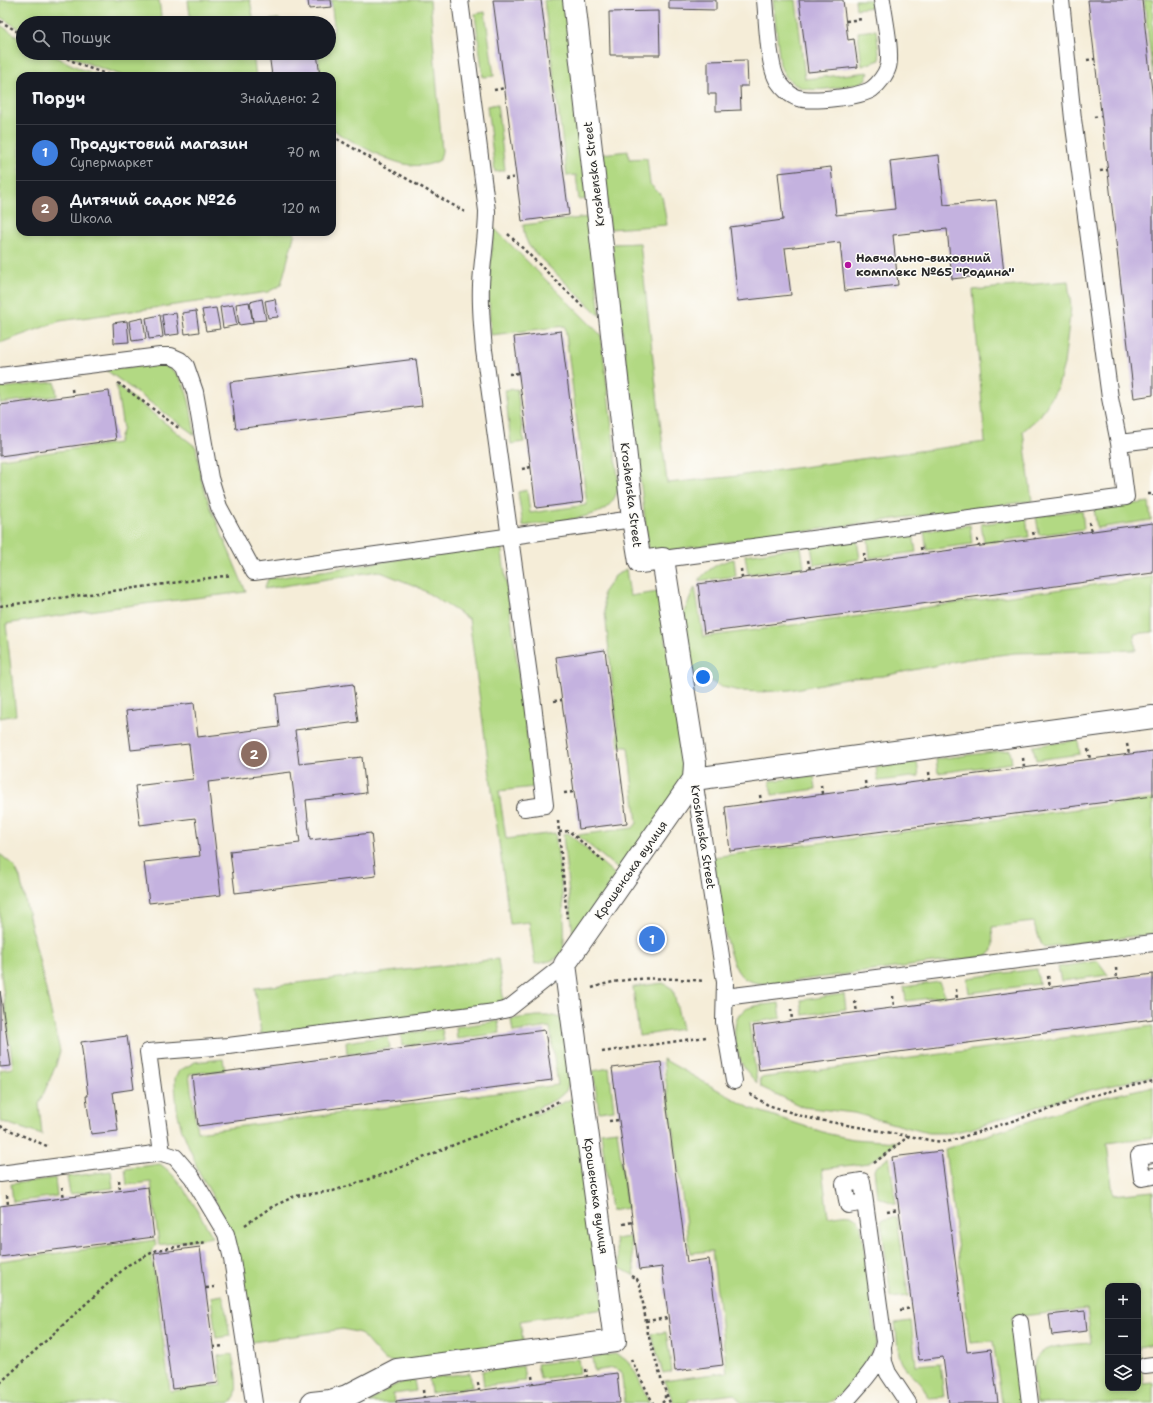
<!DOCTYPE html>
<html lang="uk">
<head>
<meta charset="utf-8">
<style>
  body { margin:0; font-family:"Shantell Sans",sans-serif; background:#242831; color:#f1f3f6 }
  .controls { position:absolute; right:12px; bottom:12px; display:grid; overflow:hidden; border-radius:8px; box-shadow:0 2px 6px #0003 }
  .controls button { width:36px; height:36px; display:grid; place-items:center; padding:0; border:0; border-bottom:1px solid #363941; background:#171b24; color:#f1f3f6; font:20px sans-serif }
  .you { position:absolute; left:703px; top:677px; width:14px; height:14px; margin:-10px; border:3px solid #fff; border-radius:50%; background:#1a73e8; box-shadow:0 0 0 6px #1a73e833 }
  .badge { display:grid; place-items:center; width:26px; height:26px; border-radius:50%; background:#7c3aed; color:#fff; font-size:13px; font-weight:700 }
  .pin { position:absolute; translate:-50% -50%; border:2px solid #fff; box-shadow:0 1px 4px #0006 }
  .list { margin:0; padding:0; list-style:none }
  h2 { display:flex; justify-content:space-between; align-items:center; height:52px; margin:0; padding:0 16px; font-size:17px }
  h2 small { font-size:13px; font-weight:400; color:#9ea1a6 }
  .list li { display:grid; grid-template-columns:26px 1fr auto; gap:12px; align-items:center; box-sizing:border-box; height:56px; padding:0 16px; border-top:1px solid #363941 }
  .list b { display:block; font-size:15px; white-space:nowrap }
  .list p { margin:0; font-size:13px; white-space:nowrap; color:#9ea1a6 }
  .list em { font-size:13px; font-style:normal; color:#9ea1a6 }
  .icon { flex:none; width:22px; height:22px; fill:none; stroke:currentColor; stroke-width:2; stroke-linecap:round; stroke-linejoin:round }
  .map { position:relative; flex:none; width:1153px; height:1403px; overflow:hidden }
  .search { position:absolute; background:#171b24; box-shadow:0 2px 6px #0003; left:16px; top:16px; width:320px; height:44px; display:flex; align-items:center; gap:10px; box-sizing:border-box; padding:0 14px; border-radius:22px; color:#9ea1a6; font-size:15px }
  .panel { position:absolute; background:#171b24; box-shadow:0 2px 6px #0003; left:16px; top:72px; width:320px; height:164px; border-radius:12px }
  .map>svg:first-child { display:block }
  .green { fill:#b2d983; stroke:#6e8257; fill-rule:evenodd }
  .building { fill:#c4b2df }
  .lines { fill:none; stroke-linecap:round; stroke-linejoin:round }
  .lane-casing { stroke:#494845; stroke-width:18 }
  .street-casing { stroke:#494845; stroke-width:24 }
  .path { stroke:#494845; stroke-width:2.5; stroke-dasharray:3 3; stroke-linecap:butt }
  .lane { stroke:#fff; stroke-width:16 }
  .street { stroke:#fff; stroke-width:22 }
  .poi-dot { fill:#b5179e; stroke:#fdfcf7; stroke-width:1.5 }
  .labels { text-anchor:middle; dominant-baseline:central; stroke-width:3; stroke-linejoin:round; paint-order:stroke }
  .street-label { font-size:12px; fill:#2b2b2b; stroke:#fdfcf7 }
  .poi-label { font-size:12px; font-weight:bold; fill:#2b2b2b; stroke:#fdfcf7; text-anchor:start }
</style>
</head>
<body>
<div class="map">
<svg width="1153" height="1403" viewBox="0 0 1153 1403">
  <rect width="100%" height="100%" fill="#fdfcf7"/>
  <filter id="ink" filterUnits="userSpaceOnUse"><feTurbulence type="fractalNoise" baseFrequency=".025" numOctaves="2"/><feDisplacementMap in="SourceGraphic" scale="8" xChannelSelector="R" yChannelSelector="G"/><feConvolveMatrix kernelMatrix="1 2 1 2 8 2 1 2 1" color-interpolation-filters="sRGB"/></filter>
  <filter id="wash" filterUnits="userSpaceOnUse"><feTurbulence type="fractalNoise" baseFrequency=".012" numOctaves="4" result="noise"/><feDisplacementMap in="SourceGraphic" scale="16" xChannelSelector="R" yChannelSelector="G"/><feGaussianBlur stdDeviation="0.9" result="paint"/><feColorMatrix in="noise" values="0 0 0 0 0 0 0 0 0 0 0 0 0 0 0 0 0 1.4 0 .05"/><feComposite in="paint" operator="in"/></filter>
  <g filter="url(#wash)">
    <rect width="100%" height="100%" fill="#f5edd8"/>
    <!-- green -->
    <path class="green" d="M0,0H159L162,23H23V31L0,17Z
      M188,0H250L254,22L278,19L285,23H191Z
      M331,0H430L442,151L440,160C409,178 367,148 339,134L332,128V76H321L318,53H329V39L332,35L334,26Z
      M544,0H565L587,199L579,200L576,175L567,176Z
      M773,0H796L805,79L869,72L865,80L858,84C829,88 793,101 780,65Z
      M855,0H873L874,7L856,9Z
      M1144,0H1153V77Z
      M485,12L494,76L483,77L475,14Z
      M0,25L23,40V53H47L81,69L102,76H20V232H295L281,285L268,292L60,321L0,343Z
      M876,30L880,60L862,66L858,32Z
      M64,53H254L253,54L256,76H123L84,62Z
      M497,104L505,170L495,172L487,106Z
      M628,151L629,159L647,158L650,184L662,196L667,225L610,229L602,154Z
      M589,217L600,316L540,258L529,246L525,237L523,225Z
      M494,228L601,335L619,486C616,495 614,501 607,507C595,519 542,523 523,526L518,492L527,490L530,513L587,505L565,326L491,335C487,299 490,264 494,228Z
      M640,243L667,483L729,477L985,442L973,290L1068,281L1071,307L1064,364L1057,389L1040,416L1023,431L1032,501L938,513L649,553L612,244Z
      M153,364C189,364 190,409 195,435L106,370Z
      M55,382L57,396L0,403V388Z
      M116,385L196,447L201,479L210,506L246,592L110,608L6,624L16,715L0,718V459L118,443L123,428Z
      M517,389L524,442L511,444L505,390Z
      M1149,502L1151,520L1097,528L1094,509Z
      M1082,510L1084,529L1039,535L1036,516Z
      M1026,518L1029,537L984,543L981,524Z
      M970,525L972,544L927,550L924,531Z
      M913,533L916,552L870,558L868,539Z
      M857,540L860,559L814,565L811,546Z
      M501,544L534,787L499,791L506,839L555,833C558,852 569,939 562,952C556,962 545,962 535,964L529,922L510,924L469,619L418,587L378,571L264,589L268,579Z
      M801,547L804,567L748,574L745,555Z
      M734,559L736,576L698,581C708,569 719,562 734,559Z
      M626,569L630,596L658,592L688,782L625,875L577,835L633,828L637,823L628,747H619L603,593L615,576Z
      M1153,577V632L1134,634L1136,650L1015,653L968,659L883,676L852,678L790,690L761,692L741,691L722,687L696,674L690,669L682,623L684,612L695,587L703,637Z
      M1078,740L1080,754L1036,760L1033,746Z
      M1010,750L1012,763L938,773L936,759Z
      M917,762L919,776L878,781L876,767Z
      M814,776L816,789L772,795L770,781Z
      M1153,799V934L1044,947L1042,945L1033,922L992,927C992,936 996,952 987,956L771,984C763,983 752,984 744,978C724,965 717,882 713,857Z
      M568,833L621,880L574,946L563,834Z
      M0,854L14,866L20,878L60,1051L56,1065L39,1104L42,1135L0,1121V1070L13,1068L0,966Z
      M498,959L504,1004L261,1034L255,988Z
      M1098,961L1108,975L1061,981L1058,967Z
      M1037,969L1039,984L969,993L967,978Z
      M939,982L946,996L906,1001L904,987Z
      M663,983L673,989L682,1029L639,1036L633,987Z
      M844,994L846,1009L803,1015L801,1000Z
      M779,1003L781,1018L749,1023L757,1083C753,1079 749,1074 745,1069C736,1057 728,1022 743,1011C752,1004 768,1005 779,1003Z
      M537,1016H553L564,1019L570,1080L566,1091L557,1099L539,1107L534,1115L576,1097L604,1309L520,1321L524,1346L399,1363L384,1360L360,1333L343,1329L252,1342L221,1211L199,1172L181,1127L177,1110L175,1084V1077L179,1071L195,1062L223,1059L225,1070L189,1074L197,1132L558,1085L550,1027L513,1032L511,1019Z
      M498,1021L500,1033L457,1039L456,1027Z
      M1153,1026V1076L1091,1090L1015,1113L970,1129L949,1133H928L854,1113L803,1107L761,1087L760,1078Z
      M442,1029L444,1041L402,1046L401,1034Z
      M388,1036L390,1048L347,1054L346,1042Z
      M663,1059L750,1108L795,1123L829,1134L853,1139L897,1142L874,1160L868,1163L822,1169L828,1217C843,1215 853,1210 861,1225L877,1343C865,1361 847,1396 827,1403H742L734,1394L688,1400V1403H674L664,1381L727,1372L712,1251L690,1253Z
      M609,1068L614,1110L599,1112L593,1071Z
      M1153,1086V1137L1107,1143L1113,1195L1153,1191V1344L1139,1347L1143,1384L1153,1383V1403H1037C1035,1391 1032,1377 1034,1365C1037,1343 1073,1345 1091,1343L1087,1309L1012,1317L1022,1403H1002L993,1341L970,1343L945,1149L1093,1100ZM1108,1286H1138V1388H1108Z
      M617,1130L627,1208L611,1211L601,1132Z
      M889,1156L896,1204L877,1197L874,1169Z
      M160,1164C183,1180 198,1213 213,1237L159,1245L151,1182L127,1185L125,1169Z
      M111,1171L113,1188L70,1194L67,1177Z
      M55,1178L57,1196L13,1202L11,1184Z
      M897,1217L908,1296L891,1298L881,1220Z
      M630,1237L635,1276L620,1268L615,1239Z
      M155,1240L156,1246L151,1251L170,1391L222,1385L218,1356L232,1354C234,1366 242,1396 230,1403H0V1261Z
      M223,1295L230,1336L216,1338L211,1297Z
      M911,1321L916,1365L940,1363L944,1397L928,1398C924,1381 910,1377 902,1363C897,1354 897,1334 895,1323Z
      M666,1332L672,1371L663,1373L651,1334Z
      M615,1354C635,1360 641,1386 649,1403H625L621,1371L613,1368L594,1371L592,1357Z
      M578,1359L580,1373L540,1379L537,1364Z
      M523,1366L525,1381L484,1386L482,1371Z
      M470,1373L472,1387L431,1393L429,1378Z
      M414,1380L416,1391L393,1394L394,1403H369C385,1390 394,1383 414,1380Z"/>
    <g id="blocks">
      <!-- building -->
      <path class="building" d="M308,0H331L332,7L309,9Z
        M493,0H541L569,215L522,221Z
        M669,0H716V10L669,9Z
        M799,0H843L848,40L854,39L858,67L808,72Z
        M1088,0H1142L1153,100V395L1134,398Z
        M659,11L660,55H610L609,12Z
        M269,53H317L320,76H272Z
        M747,60L748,86H740L741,110L716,111V94H708V61Z
        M939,155L944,205L996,200L1004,273L952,279L947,229L893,235L898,285L845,291L840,242L785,248L791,295L738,301L730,227L783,220L778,173L831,167L836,215L895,209L890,161Z
        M262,299L266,320L253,321L250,302Z
        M275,299L278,317L268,318L265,301Z
        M249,302L253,323L239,325L236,304Z
        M233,305L237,325L223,328L220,307Z
        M216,308L220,329L206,331L202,310Z
        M196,311L199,332L185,334L182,313Z
        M176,313L179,334L165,336L162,315Z
        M160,315L163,337L149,339L146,318Z
        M143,318L146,339L132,341L129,321Z
        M127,321L129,342L114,343L113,323Z
        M561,331L583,502L536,508L514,337Z
        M416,359L422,406L236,429L230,382Z
        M109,391L116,440L0,456V405Z
        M1153,523V573L704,633L698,584Z
        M605,650L627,823L579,829L556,657Z
        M353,684L358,722L295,730L299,764L362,757L366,793L306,800L310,840L371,833L376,876L235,893L230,851L300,843L291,772L208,782L221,895L149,903L144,862L200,856L195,818L140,825L135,786L193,779L189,744L131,750L126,711L194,703L198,737L279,727L276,694Z
        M1153,751V796L730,851L725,807Z
        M1153,974V1019L759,1070L753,1026Z
        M0,991L11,1066L0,1067Z
        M545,1030L552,1080L198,1126L192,1076Z
        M127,1036L134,1089L113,1092L118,1131L91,1134L86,1096H88L81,1042Z
        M661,1062L687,1262L709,1259L723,1365L675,1371L662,1267L639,1270L612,1068Z
        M941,1151L967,1352L991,1349L998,1403H949L943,1357L919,1360L892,1157Z
        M148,1187L154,1237L0,1257V1206Z
        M200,1247L218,1383L172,1389L154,1253Z
        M1085,1311L1087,1331L1052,1335L1049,1315Z
        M617,1373L620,1403H396V1401Z"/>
    </g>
  </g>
  <g filter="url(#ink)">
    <use href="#blocks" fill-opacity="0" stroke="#494845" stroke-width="1"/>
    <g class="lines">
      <defs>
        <path id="lane" d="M460,0L487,211C487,236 482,260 481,285C480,306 482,328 484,350L533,704L545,805L524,808
          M765,0C767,18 768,67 778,81C782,87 790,96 798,98C812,102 860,97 872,89C879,84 886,74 888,67C892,53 884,15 882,0
          M0,376L160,356H171L180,360L186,366L195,392L210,478L219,507L254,572L633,519
          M1119,443L1153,439
          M663,559L1126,497L1119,443L1110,398L1088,231L1073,119L1061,0
          M694,779L725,982L724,1022L734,1081
          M725,997L1153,943
          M162,1153L175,1157L192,1177L226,1234L232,1259L254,1403
          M1153,1154L1139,1156L1142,1178L1153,1176
          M0,1174L162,1153L148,1052L228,1046L495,1012L508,1009L565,964
          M1020,1322L1030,1403
          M883,1349L884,1362L888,1373L908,1403
          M1145,1366L1153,1365
          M843,1403L846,1401C860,1384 881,1365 884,1342L865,1202L862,1181L844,1184L848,1205L865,1202"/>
        <path id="street" d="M694,779L1153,717
          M312,1403L330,1401L347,1396L397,1370L615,1341L565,964L694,779L695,763L663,559L640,562L633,519L574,0"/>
      </defs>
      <!-- lane casing -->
      <use href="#lane" class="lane-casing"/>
      <!-- street casing -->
      <use href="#street" class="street-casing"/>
      <!-- path -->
      <path class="path" d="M0,21L23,35
        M846,21L863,19
        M56,53L83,66L112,76
        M1087,60L1095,59
        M494,90L505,88
        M1094,117L1101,116
        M332,136L465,212
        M1100,171L1108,170
        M505,179L516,177
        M508,234L585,309
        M509,374L519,373
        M118,383L180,429
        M72,389L73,396
        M522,469L531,467
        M1148,494H1153V496
        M1089,522L1091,532
        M1033,532L1035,539
        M977,539L979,546
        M921,547L922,554
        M864,553L865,562
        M808,560L810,569
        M741,569L742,578
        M0,606L232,575
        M554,701L562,700
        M1127,744L1129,754
        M1088,749L1090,759
        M1023,758L1024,767
        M929,772L930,780
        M865,781L866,788
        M821,785L822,794
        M564,793L574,792
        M760,795L761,802
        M558,821L567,918
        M559,832L569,831L606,863
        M1116,968L1117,979
        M1048,976L1050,987
        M592,988C628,975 667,978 704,981
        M956,989L957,1000
        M893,996L894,1007
        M855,1001L857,1012
        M791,1009L792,1021
        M602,1052L706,1037
        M750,1094L768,1105L808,1118L908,1136
        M609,1121L619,1120
        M0,1126L47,1146
        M874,1163L909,1136L934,1141L947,1142L1090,1096L1153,1081
        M119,1180L120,1191
        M62,1187L64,1198
        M7,1195L8,1205
        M887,1211L899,1209
        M623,1224L633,1222
        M245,1225L270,1208L295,1196L333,1191L390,1172L446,1148L542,1110L559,1101
        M631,1276L637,1279L640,1285L648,1334L662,1382L670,1403
        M206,1288L215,1287
        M900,1310L912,1308
        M646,1321L668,1318
        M213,1347L225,1346
        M631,1359L653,1403
        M586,1369L587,1377
        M532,1376L533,1383
        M0,1383L128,1265L157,1250L207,1242
        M478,1383L479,1390
        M423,1390L424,1398
        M662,1403L665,1400V1395"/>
      <!-- lane -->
      <use href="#lane" class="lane"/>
      <!-- street -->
      <use href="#street" class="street"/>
    </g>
  </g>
  <!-- markers -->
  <circle class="poi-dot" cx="848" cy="265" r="4"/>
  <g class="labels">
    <!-- street labels -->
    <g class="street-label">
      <text transform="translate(594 174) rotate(-97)">Kroshenska Street</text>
      <text transform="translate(631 495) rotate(83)">Kroshenska Street</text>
      <text transform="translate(703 837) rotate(81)">Kroshenska Street</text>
      <text transform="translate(631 870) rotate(-55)">Крошенська вулиця</text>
      <text transform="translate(596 1196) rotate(82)">Крошенська вулиця</text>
    </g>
    <!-- poi labels -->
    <g class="poi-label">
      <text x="856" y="258">Навчально-виховний<tspan x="856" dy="14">комплекс №65 "Родина"</tspan></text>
    </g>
  </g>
</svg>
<div class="controls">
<button>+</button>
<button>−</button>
<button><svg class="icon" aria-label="layers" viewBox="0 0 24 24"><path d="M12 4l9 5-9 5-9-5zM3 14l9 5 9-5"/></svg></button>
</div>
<div class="you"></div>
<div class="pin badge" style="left:652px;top:939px;background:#3f7fe0">1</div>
<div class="pin badge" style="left:254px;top:754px;background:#8d6e63">2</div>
<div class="search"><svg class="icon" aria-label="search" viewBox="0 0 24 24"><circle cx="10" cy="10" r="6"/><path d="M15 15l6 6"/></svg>Пошук</div>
<section class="panel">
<h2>Поруч<small>Знайдено: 2</small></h2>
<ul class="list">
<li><span class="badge" style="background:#3f7fe0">1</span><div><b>Продуктовий магазин</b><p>Супермаркет</p></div><em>70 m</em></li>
<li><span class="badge" style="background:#8d6e63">2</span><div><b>Дитячий садок №26</b><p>Школа</p></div><em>120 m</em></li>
</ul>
</section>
</div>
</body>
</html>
